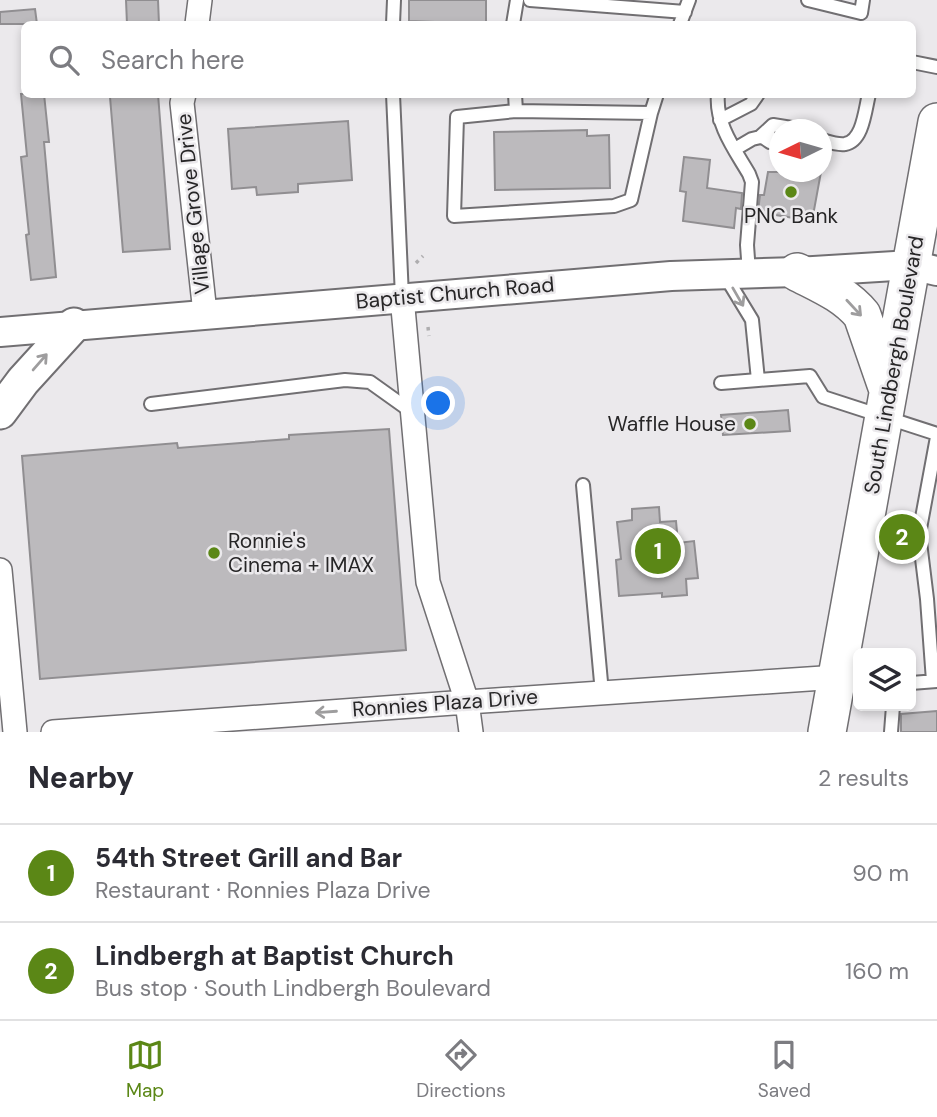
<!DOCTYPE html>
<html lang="en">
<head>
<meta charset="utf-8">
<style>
  body { margin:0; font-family:"DM Sans",sans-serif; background:#f2f2f3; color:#2b2b33 }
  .controls { position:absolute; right:21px; bottom:21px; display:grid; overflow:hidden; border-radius:10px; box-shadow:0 4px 10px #0003 }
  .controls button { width:63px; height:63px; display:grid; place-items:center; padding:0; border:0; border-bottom:2px solid #e1e1e2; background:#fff; color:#2b2b33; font:35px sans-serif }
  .compass { position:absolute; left:769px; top:119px; width:63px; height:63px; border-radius:50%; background:#fff; box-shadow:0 4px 10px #0003; rotate:265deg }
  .you { position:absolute; left:439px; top:404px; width:24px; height:24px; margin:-18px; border:5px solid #fff; border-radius:50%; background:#1a73e8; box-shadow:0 0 0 10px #1a73e833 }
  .badge { display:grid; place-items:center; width:46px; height:46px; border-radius:50%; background:#5b8716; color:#fff; font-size:23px; font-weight:700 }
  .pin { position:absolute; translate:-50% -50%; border:4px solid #fff; box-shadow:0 2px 7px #0006 }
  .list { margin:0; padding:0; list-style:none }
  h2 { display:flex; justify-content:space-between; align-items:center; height:91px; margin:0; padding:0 28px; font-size:30px }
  h2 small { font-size:23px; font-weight:400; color:#7c7c81 }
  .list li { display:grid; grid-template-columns:46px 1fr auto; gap:21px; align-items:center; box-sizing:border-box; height:98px; padding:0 28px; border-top:2px solid #e1e1e2 }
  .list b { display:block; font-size:26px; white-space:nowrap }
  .list p { margin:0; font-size:23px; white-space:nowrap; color:#7c7c81 }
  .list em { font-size:23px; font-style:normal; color:#7c7c81 }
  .icon { flex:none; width:38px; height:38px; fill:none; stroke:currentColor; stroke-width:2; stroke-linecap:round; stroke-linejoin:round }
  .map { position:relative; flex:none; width:937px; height:732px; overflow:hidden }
  .search { position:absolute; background:#fff; box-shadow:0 4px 10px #0003; left:21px; right:21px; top:21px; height:77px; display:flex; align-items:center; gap:18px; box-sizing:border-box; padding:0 24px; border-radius:10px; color:#7c7c81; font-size:26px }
  .sheet { height:287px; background:#fff }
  nav { display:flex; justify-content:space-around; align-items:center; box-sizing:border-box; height:98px; border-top:2px solid #e1e1e2; background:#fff; font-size:19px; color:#7c7c81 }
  nav a { display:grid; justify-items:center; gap:4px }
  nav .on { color:#5b8716 }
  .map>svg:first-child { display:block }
  .building { fill:#bcbabd; stroke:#908e91; stroke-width:2 }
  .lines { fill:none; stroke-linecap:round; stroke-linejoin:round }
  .service-casing { stroke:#716f72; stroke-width:16 }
  .minor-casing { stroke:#716f72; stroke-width:26 }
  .tertiary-casing { stroke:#716f72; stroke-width:32 }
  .secondary-casing { stroke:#716f72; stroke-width:37 }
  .primary-casing { stroke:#716f72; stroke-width:40 }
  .path { stroke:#aeadaf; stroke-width:3.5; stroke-dasharray:3.5 5; stroke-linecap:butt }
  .service { stroke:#fff; stroke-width:12 }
  .minor { stroke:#fff; stroke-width:23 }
  .tertiary { stroke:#fff; stroke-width:28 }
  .secondary { stroke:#fff; stroke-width:33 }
  .primary { stroke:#fff; stroke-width:37 }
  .oneway { stroke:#9e9d9e }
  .poi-dot { fill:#5b8716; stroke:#ebe9ec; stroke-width:2.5 }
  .labels { text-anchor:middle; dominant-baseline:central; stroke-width:5; stroke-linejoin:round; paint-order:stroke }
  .street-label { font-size:21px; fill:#272627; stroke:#ebe9ec }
  .poi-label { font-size:21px; fill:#272627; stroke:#ebe9ec }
</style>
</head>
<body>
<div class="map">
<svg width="937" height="732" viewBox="0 0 937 732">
  <rect width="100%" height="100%" fill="#ebe9ec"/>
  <!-- building -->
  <path class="building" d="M126,0H158L159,24H127Z
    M409,0H486V24L409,21Z
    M35,9L37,24H0V12Z
    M21,94H44L49,142H44L56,277L31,280L26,235L29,234L21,157L27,156Z
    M158,94L170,249L123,252L110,97Z
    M348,121L352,180L298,184V192L257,195L256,187L232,189L228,129Z
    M587,130V136L609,135L610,188L495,190L494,132Z
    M684,157L710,160L707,188L742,193L741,209L736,208L734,228L683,221L686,192L680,191Z
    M768,172H821L812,221L758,212L760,195H764Z
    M788,410L790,431L723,435L721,415Z
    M389,429L406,650L40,679L22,456L177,443L178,448L289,439V435Z
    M659,507L660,522L676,521L678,543L694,541L698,578L686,579L687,595L662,597V593L619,596L616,560L621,559L617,522L632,520V509Z
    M937,711V732H901V714Z"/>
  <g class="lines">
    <defs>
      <path id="service" d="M530,0L685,12
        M808,0L861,13L863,0
        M393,24L394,0
        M513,24L517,0
        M680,24L689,0
        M912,62L937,67
        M393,94L402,297
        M515,94L516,111L457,117L454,216L614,206L631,200L651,113L657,94
        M718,94C715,124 735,150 749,174L752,182L747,245L749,273
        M516,111L651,113
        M720,120L751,104L758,94
        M822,140C829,142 837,145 845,144C863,141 865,110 869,94
        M780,143L770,142L761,136L773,125L804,130
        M735,149L752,139L769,135
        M724,274L752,320L758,380L810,376L823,397L937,434
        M721,383L758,380
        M151,404L345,380L370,382L412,412
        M583,485L602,693
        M933,681L927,599L919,534L937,437
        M911,683L937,681
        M891,732L893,706"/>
      <path id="minor" d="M197,24L200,0
        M184,94L182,103L205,313
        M402,297L428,582L467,702L471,732
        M0,570L15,732
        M53,732L467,702L838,677"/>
      <path id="tertiary" d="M0,332L671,276L797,272L911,265L937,271"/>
      <path id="secondary" d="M0,412L23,381L74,325"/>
      <path id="primary" d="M797,272C820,284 845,294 862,315L888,390
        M827,732L937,122"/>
    </defs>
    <!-- service casing -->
    <use href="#service" class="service-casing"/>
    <!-- minor casing -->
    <use href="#minor" class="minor-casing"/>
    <!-- tertiary casing -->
    <use href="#tertiary" class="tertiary-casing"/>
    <!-- secondary casing -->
    <use href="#secondary" class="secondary-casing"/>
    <!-- primary casing -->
    <use href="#primary" class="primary-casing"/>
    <!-- path -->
    <path class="path" d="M416,263L423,256
      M428,327L429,336"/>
    <!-- service -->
    <use href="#service" class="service"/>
    <!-- minor -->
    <use href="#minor" class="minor"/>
    <!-- tertiary -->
    <use href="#tertiary" class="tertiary"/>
    <!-- secondary -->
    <use href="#secondary" class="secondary"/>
    <!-- primary -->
    <use href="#primary" class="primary"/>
  </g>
  <!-- one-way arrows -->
  <defs><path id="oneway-shaft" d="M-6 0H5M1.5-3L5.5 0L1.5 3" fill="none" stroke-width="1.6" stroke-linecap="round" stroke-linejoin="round" transform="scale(1.75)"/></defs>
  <g class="oneway">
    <use href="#oneway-shaft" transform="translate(738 297) rotate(60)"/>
    <use href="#oneway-shaft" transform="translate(854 308) rotate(47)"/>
    <use href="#oneway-shaft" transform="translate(40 362) rotate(-49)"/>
    <use href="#oneway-shaft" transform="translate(326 712) rotate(176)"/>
  </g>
  <!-- markers -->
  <g class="poi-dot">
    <circle cx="791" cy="192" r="7"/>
    <circle cx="750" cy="424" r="7"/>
    <circle cx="214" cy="553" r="7"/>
  </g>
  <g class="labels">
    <!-- street labels -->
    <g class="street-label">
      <text transform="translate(193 204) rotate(-96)">Village Grove Drive</text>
      <text transform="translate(455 293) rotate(-5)">Baptist Church Road</text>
      <text transform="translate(894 365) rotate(-80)">South Lindbergh Boulevard</text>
      <text transform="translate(445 703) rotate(-4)">Ronnies Plaza Drive</text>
    </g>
    <!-- poi labels -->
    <g class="poi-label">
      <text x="791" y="216">PNC Bank</text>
      <text x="736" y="424" text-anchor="end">Waffle House</text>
      <text x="228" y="541" text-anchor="start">Ronnie's<tspan x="228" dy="24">Cinema + IMAX</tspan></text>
    </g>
  </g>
</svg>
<div class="controls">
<button><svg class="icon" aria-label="layers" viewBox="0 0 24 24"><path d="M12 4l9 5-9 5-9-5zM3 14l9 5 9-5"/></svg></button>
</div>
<svg class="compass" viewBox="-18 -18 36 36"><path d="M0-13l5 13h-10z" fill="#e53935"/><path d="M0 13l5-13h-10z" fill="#7c7c81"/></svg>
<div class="you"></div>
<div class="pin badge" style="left:658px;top:551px">1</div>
<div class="pin badge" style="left:902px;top:537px">2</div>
<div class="search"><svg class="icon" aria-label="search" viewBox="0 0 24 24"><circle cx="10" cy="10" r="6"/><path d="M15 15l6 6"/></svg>Search here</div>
</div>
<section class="sheet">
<h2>Nearby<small>2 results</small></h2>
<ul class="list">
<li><span class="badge">1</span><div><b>54th Street Grill and Bar</b><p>Restaurant · Ronnies Plaza Drive</p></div><em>90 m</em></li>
<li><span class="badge">2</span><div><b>Lindbergh at Baptist Church</b><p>Bus stop · South Lindbergh Boulevard</p></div><em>160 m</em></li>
</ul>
</section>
<nav>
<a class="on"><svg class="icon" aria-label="map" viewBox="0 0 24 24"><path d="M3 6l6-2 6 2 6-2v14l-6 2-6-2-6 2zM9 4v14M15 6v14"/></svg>Map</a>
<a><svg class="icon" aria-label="directions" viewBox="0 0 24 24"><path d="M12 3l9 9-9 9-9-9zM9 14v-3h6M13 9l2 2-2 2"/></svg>Directions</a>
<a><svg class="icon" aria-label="saved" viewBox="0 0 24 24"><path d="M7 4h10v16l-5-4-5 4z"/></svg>Saved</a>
</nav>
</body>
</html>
